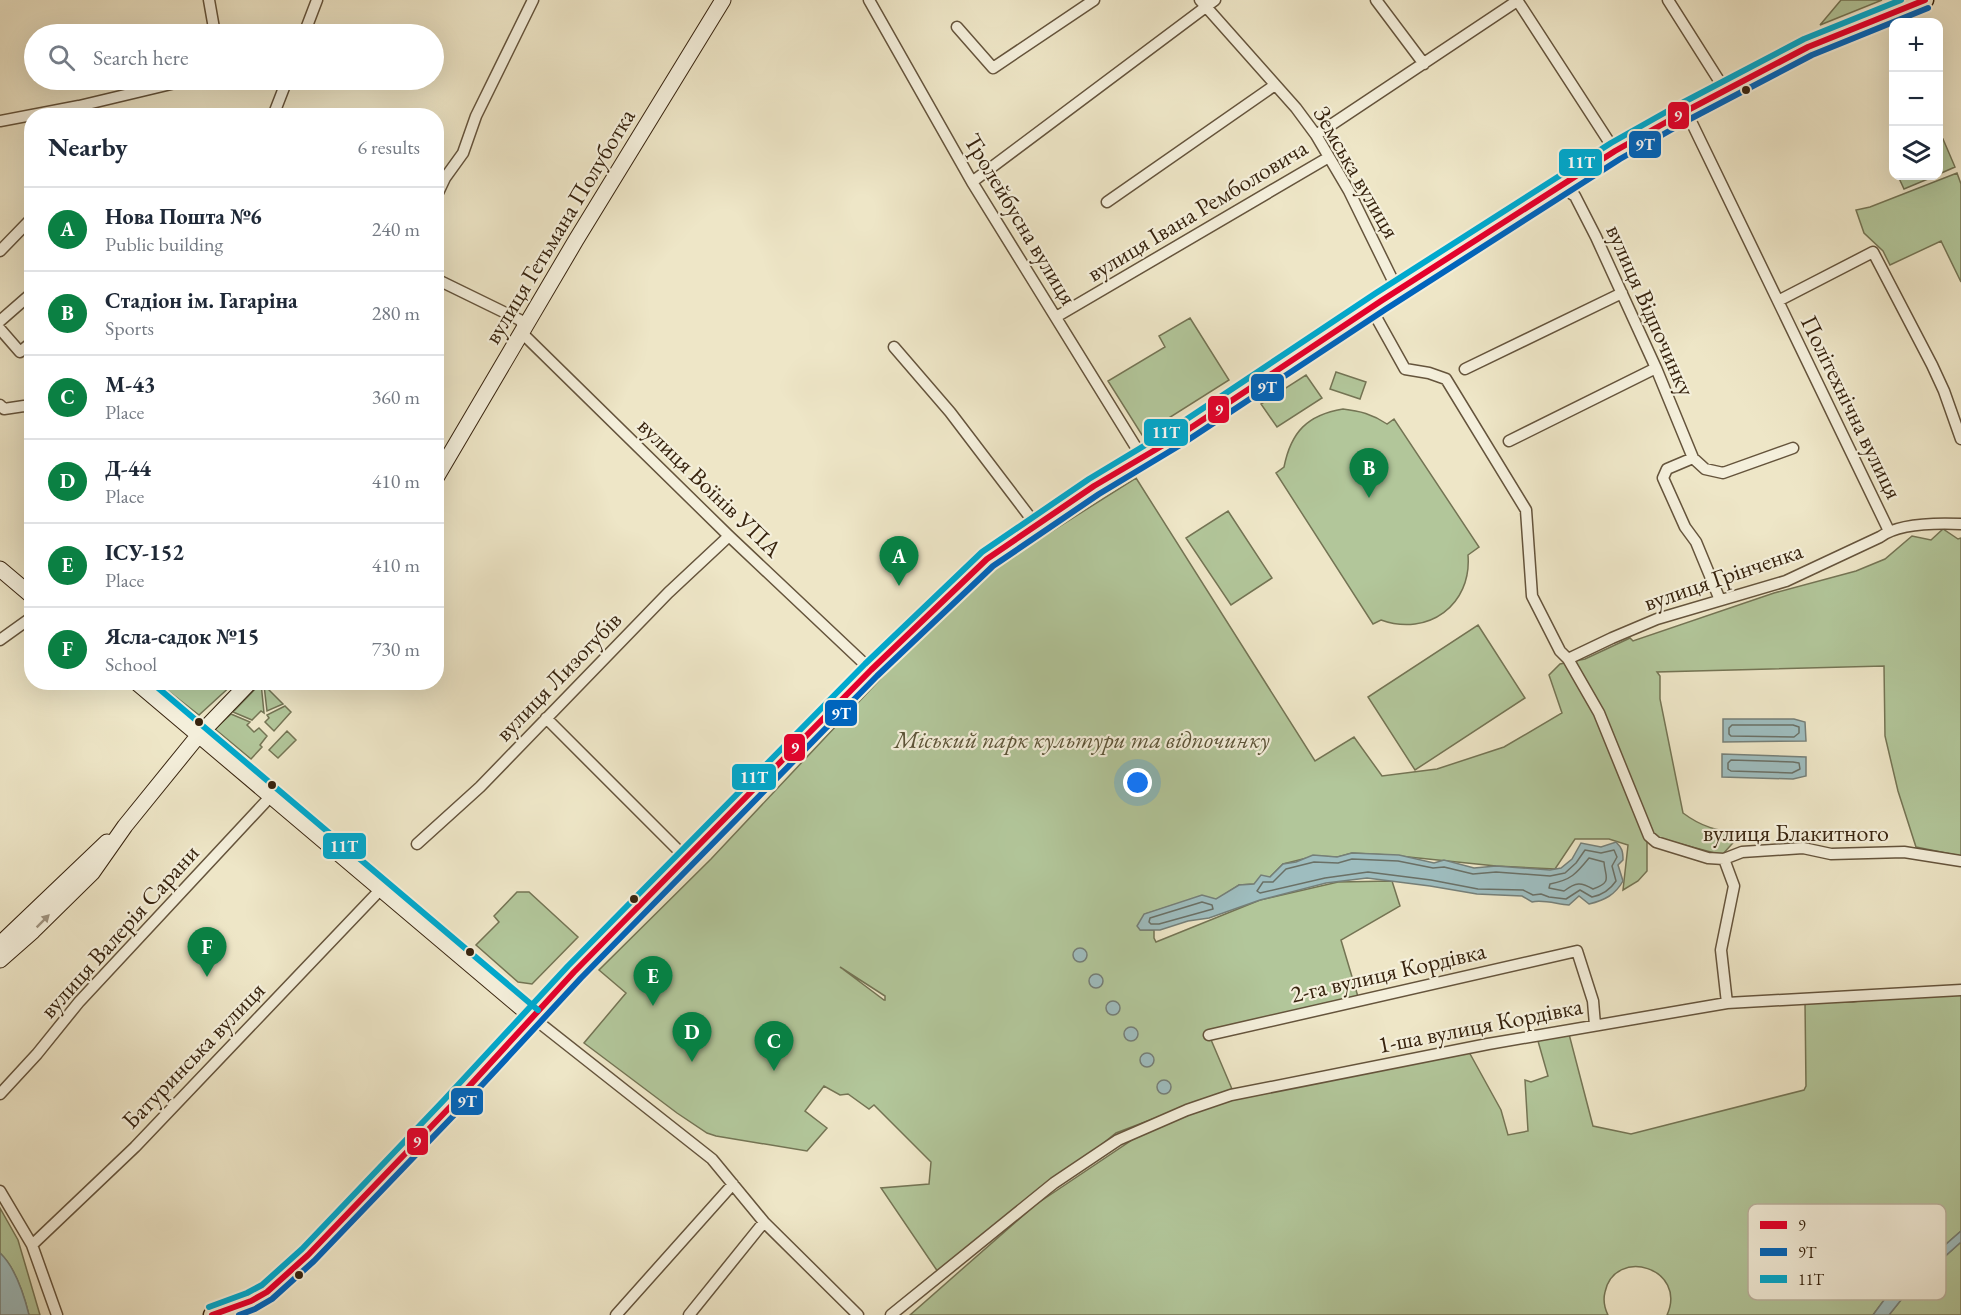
<!DOCTYPE html>
<html lang="en">
<head>
<meta charset="utf-8">
<style>
  body { margin:0; font-family:"EB Garamond",serif; background:#f6f6f7; color:#1f2937 }
  .controls { position:absolute; right:18px; top:18px; display:grid; overflow:hidden; border-radius:12px; box-shadow:0 6px 24px #0002 }
  .controls button { width:54px; height:54px; display:grid; place-items:center; padding:0; border:0; border-bottom:2px solid #e0e1e3; background:#fff; color:#1f2937; font:30px sans-serif }
  .you { position:absolute; left:1138px; top:783px; width:21px; height:21px; margin:-15px; border:4px solid #fff; border-radius:50%; background:#1a73e8; box-shadow:0 0 0 9px #1a73e833 }
  .badge { display:grid; place-items:center; width:39px; height:39px; border-radius:50%; background:#0b8043; color:#fff; font-size:20px; font-weight:700 }
  .pin { position:absolute; translate:-50% -50px; filter:drop-shadow(0 2px 3px #0008) }
  .pin::after { content:''; position:absolute; top:32px; width:21px; height:18px; background:inherit; clip-path:polygon(0 0,100% 0,50% 100%) }
  .list { margin:0; padding:0; list-style:none }
  h2 { display:flex; justify-content:space-between; align-items:center; height:78px; margin:0; padding:0 24px; font-size:26px }
  h2 small { font-size:20px; font-weight:400; color:#747a83 }
  .list li { display:grid; grid-template-columns:39px 1fr auto; gap:18px; align-items:center; box-sizing:border-box; height:84px; padding:0 24px; border-top:2px solid #e0e1e3 }
  .list b { display:block; font-size:22px; white-space:nowrap }
  .list p { margin:0; font-size:20px; white-space:nowrap; color:#747a83 }
  .list em { font-size:20px; font-style:normal; color:#747a83 }
  .icon { flex:none; width:33px; height:33px; fill:none; stroke:currentColor; stroke-width:2; stroke-linecap:round; stroke-linejoin:round }
  .map { position:relative; flex:none; width:1961px; height:1315px; overflow:hidden }
  .search { position:absolute; background:#fff; box-shadow:0 6px 24px #0002; left:24px; top:24px; width:420px; height:66px; display:flex; align-items:center; gap:15px; box-sizing:border-box; padding:0 21px; border-radius:33px; color:#747a83; font-size:22px }
  .panel { position:absolute; background:#fff; box-shadow:0 6px 24px #0002; left:24px; top:108px; width:420px; height:582px; border-radius:24px }
  .map>svg:first-child { display:block }
  .green { fill:#b2c69a; stroke:#747454; stroke-width:1.5; fill-rule:evenodd }
  .water { fill:#9ebdbf; stroke:#757f78; stroke-width:1.5 }
  .lines { fill:none; stroke-linecap:round; stroke-linejoin:round }
  .shore { stroke:#6a7066; stroke-width:1.5 }
  .street-casing { stroke:#65543c; stroke-width:13 }
  .secondary-casing { stroke:#37230e; stroke-width:17 }
  .primary-casing { stroke:#37230e; stroke-width:19 }
  .street { stroke:#f4efdb; stroke-width:10 }
  .secondary { stroke:#f4efdb; stroke-width:15 }
  .primary { stroke:#eee6c7; stroke-width:16 }
  .bus-1-casing { stroke:#f4efdb; stroke-width:10 }
  .bus-2-casing { stroke:#f4efdb; stroke-width:10 }
  .bus-3-casing { stroke:#f4efdb; stroke-width:10 }
  .bus-1 { stroke:#e4002b; stroke-width:6 }
  .bus-2 { stroke:#0065bd; stroke-width:6 }
  .bus-3 { stroke:#00a9ce; stroke-width:6 }
  .oneway { fill:#9f937f }
  .bus-dot { fill:#37230e; stroke:#f4efdb; stroke-width:2 }
  .labels { text-anchor:middle; dominant-baseline:central; stroke-width:4.5; stroke-linejoin:round; paint-order:stroke }
  .street-label { font-size:24px; fill:#37230e; stroke:#f4efdb }
  .park-label { font-size:24px; font-style:italic; fill:#5c5438; stroke:#f4efdb }
  .key { fill:#f4efdb; stroke:#bbb29e; stroke-width:1.5 }
  .key-label { font-size:16px; fill:#37230e }
  .line-badge { stroke:#f4efdb; stroke-width:2 }
  .badge-label { font-size:16px; text-anchor:middle; font-weight:bold; fill:#fff }
</style>
</head>
<body>
<div class="map">
<svg width="1961" height="1315" viewBox="0 0 1961 1315">
  <rect width="100%" height="100%" fill="#eee6c7"/>
  <filter id="stains"><feTurbulence type="fractalNoise" baseFrequency=".00333" numOctaves="4"/><feColorMatrix values="0 0 0 0 .2 0 0 0 0 .09 0 0 0 0 .02 0 0 0 .5 -.17"/></filter>
  <radialGradient id="worn" r=".72"><stop offset=".6" stop-color="#630" stop-opacity="0"/><stop offset="1" stop-color="#630" stop-opacity=".3"/></radialGradient>
  <!-- green -->
  <path class="green" d="M1841,0H1882L1820,25Z
    M1943,139L1955,167L1939,174V141Z
    M1957,173L1961,184V282L1941,241L1890,265L1883,251L1864,233L1856,210L1870,207Z
    M1898,176H1935L1904,189Z
    M1190,318L1229,380L1142,435L1108,381L1165,347L1159,336Z
    M1336,372L1366,382L1360,399L1330,389Z
    M1306,375L1322,398L1277,427L1261,404Z
    M1343,409C1360,411 1372,414 1387,424L1394,419L1479,547L1468,555C1472,605 1428,637 1381,620L1373,624L1276,473L1284,467C1291,432 1307,415 1343,409Z
    M1136,478L1315,761L1354,737L1382,776L1437,769L1504,747L1562,713L1549,675L1560,664L1585,659L1630,638L1633,641L1774,593L1856,571L1885,559L1912,536L1931,540L1943,529L1958,539L1961,538V856L1916,847L1898,791L1885,736L1884,666L1657,672L1660,676V699L1683,813C1703,828 1717,830 1741,834L1722,855L1647,835V871L1638,881L1623,890L1628,845L1609,839H1575L1555,869L1496,866L1389,855L1352,853L1338,857L1315,856L1283,864L1270,877L1254,884L1239,885L1216,900L1202,896L1145,914L1141,930H1154V938L1156,942L1260,900L1338,882L1392,881L1400,906L1341,940L1359,1000L1209,1035L1232,1089L1116,1133L1016,1214L938,1272L881,1188L929,1184L931,1162L874,1105L869,1109L848,1094L840,1095L824,1086L805,1111L827,1128L807,1151L716,1136L707,1133L677,1113L584,1043L626,993L599,970L711,859L885,674L984,574ZM840,967L885,996V1000H884Z
    M1228,511L1272,578L1231,605L1186,538Z
    M1478,625L1525,698L1415,770L1368,697Z
    M158,683H234L199,715Z
    M261,683L264,713L261,711L252,720L233,712Z
    M264,685L283,704L267,711Z
    M285,706L291,712L274,731L265,722L269,718L267,715Z
    M231,714L250,722L247,725L254,732L259,728L267,736L260,745L262,747L251,759L215,729Z
    M287,731L296,740L278,758L269,750Z
    M517,892H529L578,937L532,984L518,982L476,945L499,922L494,916Z
    M1961,985V1231L1887,1296L1873,1315H1667C1688,1268 1615,1246 1605,1292C1603,1300 1604,1307 1608,1315H910L1035,1205L1144,1132L1202,1108L1264,1091L1469,1052L1501,1110L1508,1135L1528,1131L1525,1080L1531,1082L1548,1076L1538,1041L1546,1036L1569,1034L1593,1126L1631,1134L1804,1090L1806,1086L1805,1002H1853Z
    M0,1208L18,1240L40,1315H29C24,1295 15,1267 0,1253Z
    M1961,1242V1315H1889L1913,1285Z"/>
  <!-- water -->
  <path class="water" d="M1723,719H1794L1805,722L1806,741L1723,742Z
    M1722,754L1806,757V776L1793,779L1722,777Z
    M1616,842C1622,848 1623,851 1623,860L1618,865L1623,881C1615,895 1605,900 1589,904L1579,896L1569,905C1557,904 1542,899 1532,902L1522,896L1477,894L1430,886L1367,878L1326,883L1260,900L1209,918L1188,921L1160,930H1140L1137,926L1144,914L1202,895L1216,899L1239,885L1254,884L1261,875L1270,877L1283,864L1296,862L1313,855L1337,857L1352,853L1399,855L1434,863L1444,860L1474,868L1496,866L1550,870L1561,868L1572,859L1581,843L1601,847Z
    M1073 955a7 7 0 1 1 14 0a7 7 0 1 1-14 0Z
    M1089 981a7 7 0 1 1 14 0a7 7 0 1 1-14 0Z
    M1106 1008a7 7 0 1 1 14 0a7 7 0 1 1-14 0Z
    M1124 1034a7 7 0 1 1 14 0a7 7 0 1 1-14 0Z
    M1140 1060a7 7 0 1 1 14 0a7 7 0 1 1-14 0Z
    M1157 1087a7 7 0 1 1 14 0a7 7 0 1 1-14 0Z
    M1961,1231V1242L1913,1285L1889,1315H1873L1887,1296Z
    M0,1253C15,1267 24,1295 29,1315H0Z"/>
  <g class="lines">
    <!-- shore -->
    <path class="shore" d="M1732,725H1793L1799,727V733L1794,737L1731,736L1729,734V728Z
      M1731,760L1793,762L1799,763L1800,769L1792,773L1731,771L1728,769V763Z
      M1614,850L1617,857L1612,866L1616,881C1610,890 1602,895 1592,897L1580,890L1566,899L1549,897L1541,894L1533,895L1523,890L1478,889L1431,880L1368,872L1325,878L1260,893L1257,891L1263,882H1273L1286,869L1314,862L1338,863L1352,859L1398,861L1433,868L1444,867L1473,874L1496,872L1550,876L1565,873L1576,863L1585,850L1601,853Z
      M1589,858L1604,862C1605,877 1613,882 1593,889C1581,882 1576,882 1564,891L1549,888L1550,884C1571,880 1576,874 1589,858Z
      M1202,902L1212,905L1213,909L1159,924H1151L1149,922L1150,918Z"/>
    <defs>
      <path id="street" d="M209,0L215,34
        M869,0L972,182L1142,457
        M1200,0L1296,108L1316,135L1349,191L1398,291
        M1376,0L1424,64
        M1517,0L1615,151
        M1668,0L1725,90
        M957,27L993,68L1094,0
        M304,34L317,0
        M1686,111L1778,301
        M273,116L287,80
        M0,121L79,106L188,80
        M1316,135L1517,1
        M972,182L1215,0
        M1561,187L1575,196L1596,237L1656,368L1693,458L1705,469L1723,473L1793,448
        M436,197L445,178L463,153L476,116L533,0
        M1107,202L1275,85
        M0,251L32,218
        M436,279L520,320L524,327
        M1371,308L1405,369L1429,373L1446,379L1526,510L1532,596L1560,651L1568,659L1599,713L1649,836L1656,842L1708,858L1724,859L1742,852L1803,848L1831,854L1904,852L1961,861
        M1056,317L1329,157
        M0,321L32,293
        M0,329L20,352L32,342
        M520,334L525,336L729,536L871,670
        M894,347L950,412L1036,525
        M1465,369L1622,293
        M0,405L4,409L24,406L30,407L32,405
        M1509,441L1656,368
        M1693,458L1667,469L1663,478L1685,527L1696,542L1720,600
        M1889,531L1778,301L1873,252L1932,365L1944,391L1961,439
        M0,640L32,617
        M1568,659L1612,638L1657,619L1786,581L1880,537C1899,523 1938,523 1961,524
        M546,718L687,859
        M417,844L480,787L668,593L729,536
        M1724,859L1734,886L1721,950L1727,1003
        M532,1017L712,1159L764,1222L858,1315
        M1209,1035L1577,951L1593,1001L1595,1025
        M0,1094L37,1054L79,1002L270,797
        M0,1191L32,1245L57,1315
        M32,1245L135,1147L381,889
        M616,1315L733,1184
        M689,1315L764,1222
        M891,1315L1054,1183L1118,1140L1187,1110L1231,1095L1488,1044L1727,1003L1961,990"/>
      <path id="secondary" d="M436,478L576,240L723,0
        M0,569L32,596
        M136,682L532,1017
        M0,944L107,842
        M0,960L33,931L92,873L125,826L198,736L250,682"/>
      <path id="primary" d="M212,1315L251,1301L267,1292L308,1255L451,1106L574,972L871,670L948,595L987,559L1094,486L1177,437L1381,301L1615,151L1686,111L1808,47L1925,0"/>
    </defs>
    <!-- street casing -->
    <use href="#street" class="street-casing"/>
    <!-- secondary casing -->
    <use href="#secondary" class="secondary-casing"/>
    <!-- primary casing -->
    <use href="#primary" class="primary-casing"/>
    <!-- street -->
    <use href="#street" class="street"/>
    <!-- secondary -->
    <use href="#secondary" class="secondary"/>
    <!-- primary -->
    <use href="#primary" class="primary"/>
    <defs>
      <path id="bus-1" d="M212,1315L251,1301L267,1292L308,1255L451,1106L574,972L871,670L987,559L1094,486L1177,437L1381,301L1615,151L1686,111L1808,47L1925,0"/>
      <path id="bus-2" d="M239,1315L255,1309L272,1299L314,1261L457,1112L581,978L877,676L993,566L1099,494L1182,444L1386,309L1620,159L1690,119L1812,55L1928,8"/>
      <path id="bus-3" d="M151,682L538,1010
        M209,1307L247,1293L262,1285L302,1249L444,1100L568,966L865,664L982,552L1089,479L1172,429L1376,293L1611,143L1682,103L1804,39L1901,0"/>
    </defs>
    <!-- bus-1 casing -->
    <use href="#bus-1" class="bus-1-casing"/>
    <!-- bus-2 casing -->
    <use href="#bus-2" class="bus-2-casing"/>
    <!-- bus-3 casing -->
    <use href="#bus-3" class="bus-3-casing"/>
    <!-- bus-1 -->
    <use href="#bus-1" class="bus-1"/>
    <!-- bus-2 -->
    <use href="#bus-2" class="bus-2"/>
    <!-- bus-3 -->
    <use href="#bus-3" class="bus-3"/>
  </g>
  <!-- one-way arrows -->
  <defs><path id="oneway-solid" d="M-6-.8H1V-3.2L6.5 0L1 3.2V.8H-6Z" transform="scale(1.5)"/></defs>
  <use class="oneway" href="#oneway-solid" transform="translate(43 921) rotate(-45)"/>
  <!-- markers -->
  <g class="bus-dot">
    <circle cx="1746" cy="90" r="5"/>
    <circle cx="199" cy="722" r="5"/>
    <circle cx="272" cy="785" r="5"/>
    <circle cx="634" cy="899" r="5"/>
    <circle cx="470" cy="952" r="5"/>
    <circle cx="299" cy="1275" r="5"/>
  </g>
  <g class="labels">
    <!-- street labels -->
    <g class="street-label">
      <text transform="translate(1357 172) rotate(60)">Земська вулиця</text>
      <text transform="translate(1197 210) rotate(-31)">вулиця Івана Ремболовича</text>
      <text transform="translate(1021 219) rotate(59)">Тролейбусна вулиця</text>
      <text transform="translate(559 226) rotate(-59)">вулиця Гетьмана Полуботка</text>
      <text transform="translate(1651 310) rotate(66)">вулиця Відпочинку</text>
      <text transform="translate(1852 407) rotate(64)">Політехнічна вулиця</text>
      <text transform="translate(710 487) rotate(44)">вулиця Воїнів УПА</text>
      <text transform="translate(1723 576) rotate(-19)">вулиця Грінченка</text>
      <text transform="translate(558 676) rotate(-46)">вулиця Лизогубів</text>
      <text x="1796" y="832">вулиця Блакитного</text>
      <text transform="translate(119 931) rotate(-48)">вулиця Валерія Сарани</text>
      <text transform="translate(1388 972) rotate(-13)">2-га вулиця Кордівка</text>
      <text transform="translate(1480 1025) rotate(-11)">1-ша вулиця Кордівка</text>
      <text transform="translate(193 1055) rotate(-46)">Батуринська вулиця</text>
    </g>
    <!-- park labels -->
    <g class="park-label">
      <text x="1082" y="739">Міський парк культури та відпочинку</text>
    </g>
  </g>
  <!-- legend -->
  <rect x="1748" y="1204" width="198" height="96" rx="9" class="key"/>
  <rect x="1760" y="1221" width="27" height="8" fill="#e4002b"/>
  <rect x="1760" y="1248" width="27" height="8" fill="#0065bd"/>
  <rect x="1760" y="1275" width="27" height="8" fill="#00a9ce"/>
  <g class="key-label">
    <text x="1798" y="1231">9</text>
    <text x="1798" y="1258">9Т</text>
    <text x="1798" y="1285">11Т</text>
  </g>
  <g class="line-badge">
    <rect x="1667" y="101" width="23" height="29" rx="6" fill="#e4002b"/>
    <rect x="1628" y="130" width="34" height="29" rx="6" fill="#0065bd"/>
    <rect x="1558" y="148" width="45" height="29" rx="6" fill="#00a9ce"/>
    <rect x="1250" y="373" width="35" height="29" rx="6" fill="#0065bd"/>
    <rect x="1207" y="395" width="23" height="29" rx="6" fill="#e4002b"/>
    <rect x="1143" y="418" width="46" height="29" rx="6" fill="#00a9ce"/>
    <rect x="824" y="699" width="34" height="28" rx="6" fill="#0065bd"/>
    <rect x="783" y="733" width="23" height="29" rx="6" fill="#e4002b"/>
    <rect x="731" y="763" width="46" height="28" rx="6" fill="#00a9ce"/>
    <rect x="322" y="832" width="45" height="28" rx="6" fill="#00a9ce"/>
    <rect x="450" y="1087" width="34" height="29" rx="6" fill="#0065bd"/>
    <rect x="406" y="1127" width="23" height="29" rx="6" fill="#e4002b"/>
  </g>
  <g class="badge-label">
    <text x="1678" y="121">9</text>
    <text x="1645" y="150">9Т</text>
    <text x="1581" y="168">11Т</text>
    <text x="1267" y="393">9Т</text>
    <text x="1219" y="415">9</text>
    <text x="1166" y="438">11Т</text>
    <text x="841" y="719">9Т</text>
    <text x="795" y="753">9</text>
    <text x="754" y="783">11Т</text>
    <text x="344" y="852">11Т</text>
    <text x="467" y="1107">9Т</text>
    <text x="417" y="1147">9</text>
  </g>
  <rect width="100%" height="100%" filter="url(#stains)"/>
  <rect width="100%" height="100%" fill="url(#worn)"/>
</svg>
<div class="controls">
<button>+</button>
<button>−</button>
<button><svg class="icon" aria-label="layers" viewBox="0 0 24 24"><path d="M12 4l9 5-9 5-9-5zM3 14l9 5 9-5"/></svg></button>
</div>
<div class="you"></div>
<div class="pin badge" style="left:899px;top:586px">A</div>
<div class="pin badge" style="left:1369px;top:498px">B</div>
<div class="pin badge" style="left:774px;top:1071px">C</div>
<div class="pin badge" style="left:692px;top:1062px">D</div>
<div class="pin badge" style="left:653px;top:1006px">E</div>
<div class="pin badge" style="left:207px;top:977px">F</div>
<div class="search"><svg class="icon" aria-label="search" viewBox="0 0 24 24"><circle cx="10" cy="10" r="6"/><path d="M15 15l6 6"/></svg>Search here</div>
<section class="panel">
<h2>Nearby<small>6 results</small></h2>
<ul class="list">
<li><span class="badge">A</span><div><b>Нова Пошта №6</b><p>Public building</p></div><em>240 m</em></li>
<li><span class="badge">B</span><div><b>Стадіон ім. Гагаріна</b><p>Sports</p></div><em>280 m</em></li>
<li><span class="badge">C</span><div><b>М-43</b><p>Place</p></div><em>360 m</em></li>
<li><span class="badge">D</span><div><b>Д-44</b><p>Place</p></div><em>410 m</em></li>
<li><span class="badge">E</span><div><b>ІСУ-152</b><p>Place</p></div><em>410 m</em></li>
<li><span class="badge">F</span><div><b>Ясла-садок №15</b><p>School</p></div><em>730 m</em></li>
</ul>
</section>
</div>
</body>
</html>
